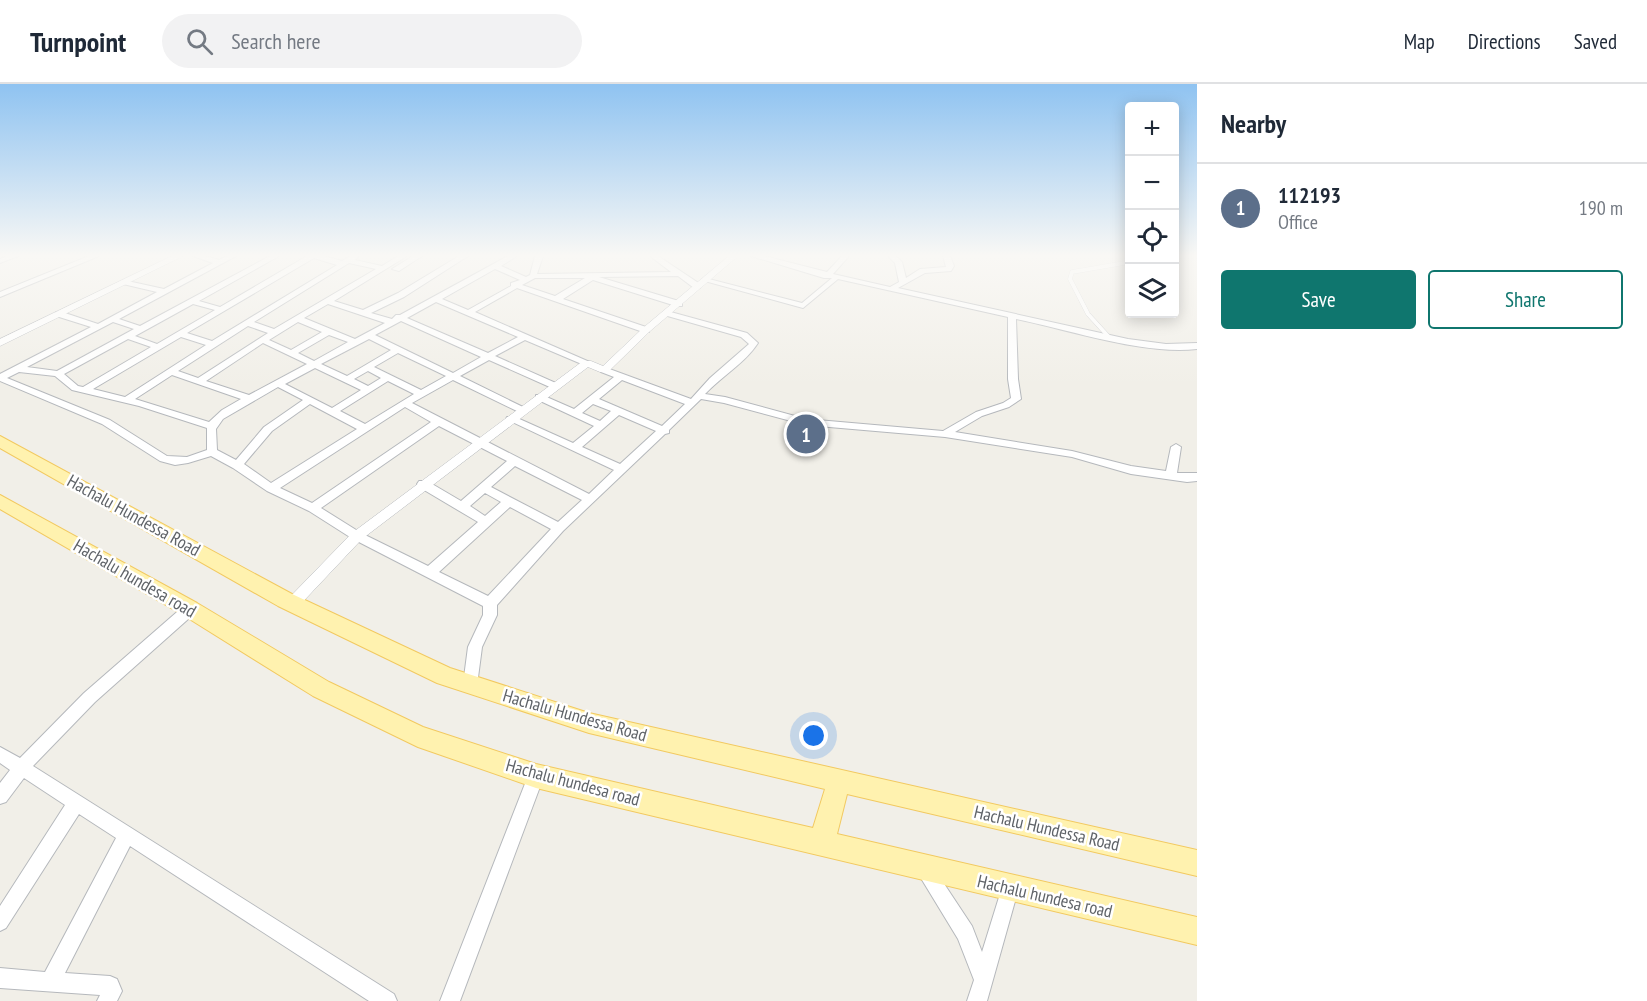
<!DOCTYPE html>
<html lang="en">
<head>
<meta charset="utf-8">
<style>
  body { margin:0; font-family:"PT Sans Narrow",sans-serif; background:#f2f2f3; color:#1f2937 }
  .controls { position:absolute; right:18px; top:18px; display:grid; overflow:hidden; border-radius:6px; box-shadow:0 3px 15px #0003 }
  .controls button { width:54px; height:54px; display:grid; place-items:center; padding:0; border:0; border-bottom:2px solid #e0e1e3; background:#fff; color:#1f2937; font:30px sans-serif }
  .you { position:absolute; left:814px; top:652px; width:21px; height:21px; margin:-15px; border:4px solid #fff; border-radius:50%; background:#1a73e8; box-shadow:0 0 0 9px #1a73e833 }
  .badge { display:grid; place-items:center; width:39px; height:39px; border-radius:50%; background:#0f766e; color:#fff; font-size:20px; font-weight:700 }
  .pin { position:absolute; translate:-50% -50%; border:3px solid #fff; box-shadow:0 2px 6px #0006 }
  .list { margin:0; padding:0; list-style:none }
  h2 { display:flex; justify-content:space-between; align-items:center; height:78px; margin:0; padding:0 24px; font-size:26px }
  h2 small { font-size:20px; font-weight:400; color:#747a83 }
  .list li { display:grid; grid-template-columns:39px 1fr auto; gap:18px; align-items:center; box-sizing:border-box; height:90px; padding:0 24px; border-top:2px solid #e0e1e3 }
  .list b { display:block; font-size:22px; white-space:nowrap }
  .list p { margin:0; font-size:20px; white-space:nowrap; color:#747a83 }
  .list em { font-size:20px; font-style:normal; color:#747a83 }
  .actions { display:flex; gap:12px; padding:18px 24px }
  .actions a { flex:1; padding:14px 0; border:2px solid #0f766e; border-radius:6px; text-align:center; font-size:21px; color:#0f766e }
  .actions .main { background:#0f766e; color:#fff }
  .icon { flex:none; width:33px; height:33px; fill:none; stroke:currentColor; stroke-width:2; stroke-linecap:round; stroke-linejoin:round }
  .map { position:relative; flex:none; width:1197px; height:917px; overflow:hidden }
  header { display:flex; align-items:center; gap:36px; box-sizing:border-box; height:84px; padding:0 30px; background:#fff; border-bottom:2px solid #e0e1e3 }
  header strong { font-size:28px }
  nav { display:flex; gap:33px; margin-inline-start:auto; font-size:21px }
  .search { width:420px; height:54px; background:#f2f2f3; display:flex; align-items:center; gap:15px; box-sizing:border-box; padding:0 21px; border-radius:33px; color:#747a83; font-size:22px }
  main { display:flex }
  aside { flex:1; background:#fff }
  .map>svg:first-child { display:block }
  .lines { fill:none; stroke-linecap:round; stroke-linejoin:round }
  .service-casing { stroke:#b5b8bc; stroke-width:4.5 }
  .minor-casing { stroke:#b5b8bc; stroke-width:2 }
  .tertiary-casing { stroke:#b5b8bc; stroke-width:1 }
  .primary-casing { stroke:#f2c960; stroke-width:2 }
  .service { stroke:#fff; stroke-width:4 }
  .minor { fill:#fff; fill-rule:evenodd }
  .tertiary { fill:#fff; fill-rule:evenodd }
  .primary { fill:#fff2af; fill-rule:evenodd }
  .labels { text-anchor:middle; dominant-baseline:central; stroke-width:5; stroke-linejoin:round; paint-order:stroke }
  .near-street-label { font-size:18px; fill:#5f6368; stroke:#fff }
</style>
</head>
<body>
<header>
<strong>Turnpoint</strong>
<div class="search"><svg class="icon" aria-label="search" viewBox="0 0 24 24"><circle cx="10" cy="10" r="6"/><path d="M15 15l6 6"/></svg>Search here</div>
<nav><a>Map</a><a>Directions</a><a>Saved</a></nav>
</header>
<main>
<div class="map">
<svg width="1197" height="917" viewBox="0 0 1197 917">
  <rect width="100%" height="100%" fill="#f1efe8"/>
  <g class="lines">
    <defs>
      <path id="service" d="M1108,252L1088,230L1070,195L1072,188L1130,178"/>
      <path id="minor" d="M7,172H18L0,179V175Z
        M89,172H99L0,213V208Z
        M193,172H205L219,176L227,172H236L119,235L140,242L270,172H279L199,217L220,223L307,172H324L342,177L350,172H359L355,176L382,182L398,172H407L334,217L363,226L398,209L459,172H468L404,213L371,229L392,235L396,231H400L508,172H517L501,182L526,193L530,191L535,172H543L537,190L671,188L650,172H658L700,200V204H694L678,192L599,193L682,218V222H676L593,196L563,215L649,244V248H643L517,204L475,228L592,279L590,281H584L525,256L495,272L558,300V304H552L489,276L460,292L525,324V328H519L453,296L412,319L589,410L614,386L506,335L507,333H515L573,359L594,342L536,315V311H542L574,325L614,293L601,288V284L604,283L691,315L710,294L749,260L741,253L664,231L663,229L667,227L747,249L758,259C745,279 722,292 705,310L725,313L806,335L943,347L976,328L1003,319L1011,314L1008,295V233L838,195L803,224L701,196L705,194L802,219L832,194H824L751,172H764L827,188L842,172H849L833,190L890,203L899,198L895,179L888,172H896L902,178L906,194L920,185L946,183L943,172H950L954,182L951,187L925,189L898,204L1128,255L1166,260L1197,259V265C1143,271 1070,246 1016,235L1018,295L1021,315L1009,323L982,332L955,348L1072,367L1131,382L1166,387L1171,363L1176,360L1181,363L1177,389H1197V397L1187,398L1131,390L1072,373L945,353L806,341L724,319L701,315L669,346V349L665,350L563,447L497,521V531L482,563L477,601L475,606L470,607L465,606L463,601L468,563L483,531V522L353,455L309,427L267,407L233,384L211,372L188,379L175,381L160,377L102,340L0,297V290L91,243L56,232V228H62L98,240L157,208L123,200V196L164,205L213,179ZM314,174L337,181L212,257L187,249ZM349,179L376,185L274,245L254,238ZM495,185L520,196L511,199V202L468,226L442,215ZM535,194H585L555,212L522,201ZM436,218L518,253L488,269L407,234ZM193,220L215,226L157,260L135,252ZM328,220L385,239L355,255L304,234ZM401,237L481,273L453,289L375,251ZM113,238L134,245L57,287L27,283ZM298,238L322,248L291,266L269,256ZM248,242L268,249L198,294L178,287ZM329,251L348,258L314,277L298,269ZM181,253L206,261L125,313L93,305ZM128,255L151,263L83,303L78,302L64,290ZM369,255L391,266L347,292L321,280ZM263,259L307,280L249,311L206,297ZM398,269L446,292L421,306L374,283ZM315,284L361,306L332,324L285,300ZM368,287L381,294L368,302L354,295ZM19,288L55,292L72,306L139,322L207,344V366L187,373L167,372L110,336L7,294ZM172,291L241,315L222,326L209,338L135,315ZM622,296L685,320L662,342L599,315ZM388,297L414,310L365,340L340,327ZM278,303L303,316L264,343L236,376L217,366L216,345L223,335ZM310,320L357,345L271,399L244,380L272,347ZM593,320L611,327L600,337L582,329ZM405,323L431,338L312,419L280,404ZM619,331L656,347L620,380L582,363ZM439,342L507,377L461,417L427,397H419L417,400L419,403L478,438L428,482L361,449L321,424ZM515,382L582,416L558,438L491,403ZM485,409L501,418L485,432L470,422ZM510,423L551,445L488,512L439,488Z
        M413,172H422L399,187L392,185Z
        M190,520L195,521L197,525L195,529L95,618L33,682L394,910L397,917H369L130,762L65,889L110,892L117,895L122,907L117,917H97L100,911L0,904V884L45,888L116,754L79,730L6,844L0,847V822L65,721L24,694L6,718L0,720V699L10,686L0,679V663L20,674L84,609L185,521Z
        M536,684L542,686L544,692L460,917H440L528,692L530,686Z
        M925,777L931,780L972,842L982,868L1004,797L1010,794L1016,797L1019,803L987,917H967L974,896L958,855L916,786L919,780Z"/>
      <path id="tertiary" d="M172,172H183L0,262V255Z
        M729,172H738L649,248L608,288H600L588,283L362,455L297,524L292,526L287,524L285,520L287,516L352,449L583,277H591L603,282L643,244Z"/>
      <path id="primary" d="M0,352L292,510L450,584L589,629L1197,766V792L847,710L837,750L1197,833V861L536,704L418,663L313,612L183,531L0,425V411L197,519L329,598L423,643L536,680L813,744L825,705L589,649L437,599L278,522L0,364Z"/>
    </defs>
    <!-- service casing -->
    <use href="#service" class="service-casing"/>
    <!-- minor casing -->
    <use href="#minor" class="minor-casing"/>
    <!-- tertiary casing -->
    <use href="#tertiary" class="tertiary-casing"/>
    <!-- primary casing -->
    <use href="#primary" class="primary-casing"/>
    <!-- service -->
    <use href="#service" class="service"/>
    <!-- minor -->
    <use href="#minor" class="minor"/>
    <!-- tertiary -->
    <use href="#tertiary" class="tertiary"/>
    <!-- primary -->
    <use href="#primary" class="primary"/>
  </g>
  <!-- sky -->
  <linearGradient id="sky" x2="0" y2="1"><stop stop-color="#8fc3f1"/><stop offset="0.57" stop-color="#f9f8f5"/><stop offset="1" stop-color="#f9f8f5" stop-opacity="0"/></linearGradient>
  <rect width="1197" height="301" fill="url(#sky)"/>
  <g class="labels">
    <!-- near-street labels -->
    <g class="near-street-label">
      <text transform="translate(134 431) rotate(29)">Hachalu Hundessa Road</text>
      <text transform="translate(135 494) rotate(30)">Hachalu hundesa road</text>
      <text transform="translate(575 631) rotate(16)">Hachalu Hundessa Road</text>
      <text transform="translate(573 698) rotate(15)">Hachalu hundesa road</text>
      <text transform="translate(1047 744) rotate(13)">Hachalu Hundessa Road</text>
      <text transform="translate(1045 812) rotate(13)">Hachalu hundesa road</text>
    </g>
  </g>
</svg>
<div class="controls">
<button>+</button>
<button>−</button>
<button><svg class="icon" aria-label="locate" viewBox="0 0 24 24"><circle cx="12" cy="12" r="6"/><path d="M12 2v4M12 18v4M2 12h4M18 12h4"/></svg></button>
<button><svg class="icon" aria-label="layers" viewBox="0 0 24 24"><path d="M12 4l9 5-9 5-9-5zM3 14l9 5 9-5"/></svg></button>
</div>
<div class="you"></div>
<div class="pin badge" style="left:806px;top:350px;background:#5c6f8a">1</div>
</div>
<aside>
<h2>Nearby<small></small></h2>
<ul class="list">
<li><span class="badge" style="background:#5c6f8a">1</span><div><b>112193</b><p>Office</p></div><em>190 m</em></li>
</ul>
<div class="actions"><a class="main">Save</a><a>Share</a></div>
</aside>
</main>
</body>
</html>
